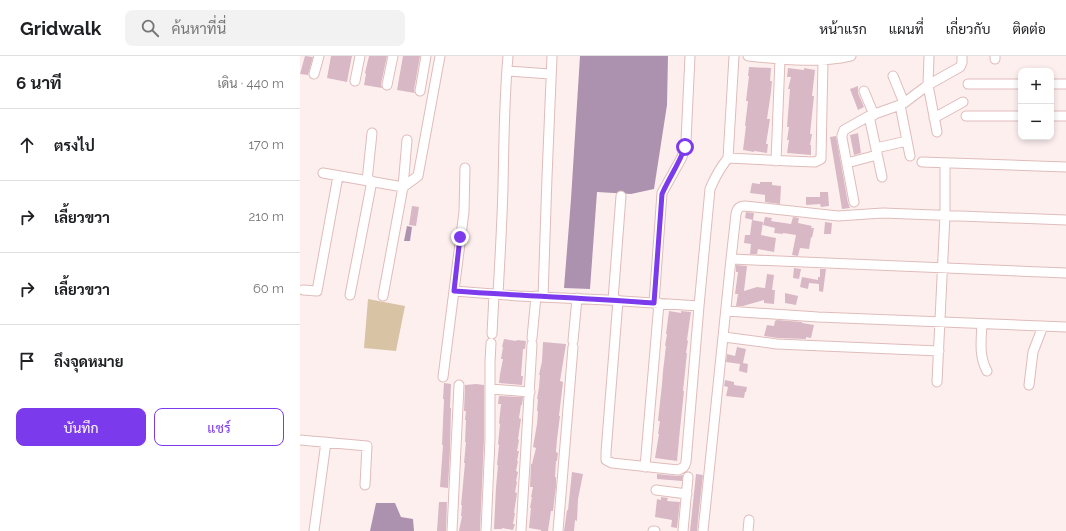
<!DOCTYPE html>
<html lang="th">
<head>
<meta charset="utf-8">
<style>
  body { margin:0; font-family:Raleway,Sarabun,sans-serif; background:#f2f2f2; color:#202124 }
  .controls { position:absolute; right:12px; top:12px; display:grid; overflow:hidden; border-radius:8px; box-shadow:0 2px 6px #0003 }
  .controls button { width:36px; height:36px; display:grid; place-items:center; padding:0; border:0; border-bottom:1px solid #e0e0e0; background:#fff; color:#202124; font:20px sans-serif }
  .stop { position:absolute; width:12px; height:12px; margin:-9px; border:3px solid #7c3aed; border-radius:50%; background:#fff }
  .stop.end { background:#7c3aed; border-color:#fff; box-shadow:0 1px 4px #0008 }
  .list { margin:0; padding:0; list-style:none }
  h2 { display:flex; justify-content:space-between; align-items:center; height:52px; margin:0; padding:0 16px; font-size:17px }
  h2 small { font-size:13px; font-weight:400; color:#757577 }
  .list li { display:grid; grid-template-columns:26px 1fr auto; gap:12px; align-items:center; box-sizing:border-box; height:72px; padding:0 16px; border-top:1px solid #e0e0e0 }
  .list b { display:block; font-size:15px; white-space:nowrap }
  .list em { font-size:13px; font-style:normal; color:#757577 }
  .actions { display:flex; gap:8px; padding:12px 16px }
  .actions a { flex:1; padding:9px 0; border:1px solid #7c3aed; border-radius:8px; text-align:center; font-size:14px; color:#7c3aed }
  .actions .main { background:#7c3aed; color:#fff }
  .icon { flex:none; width:22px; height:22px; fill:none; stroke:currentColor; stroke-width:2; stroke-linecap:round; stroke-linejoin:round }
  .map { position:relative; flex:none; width:766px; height:475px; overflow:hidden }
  header { display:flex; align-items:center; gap:24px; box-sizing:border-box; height:56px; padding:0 20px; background:#fff; border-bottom:1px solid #e0e0e0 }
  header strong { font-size:19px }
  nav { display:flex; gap:22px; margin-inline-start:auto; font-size:14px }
  .search { width:280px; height:36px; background:#f2f2f2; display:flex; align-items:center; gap:10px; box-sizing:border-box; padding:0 14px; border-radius:8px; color:#757577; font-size:15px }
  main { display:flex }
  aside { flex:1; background:#fff }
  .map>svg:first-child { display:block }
  .green { fill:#d8c3a5 }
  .water { fill:#ad92af }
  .building { fill:#d8b8c5 }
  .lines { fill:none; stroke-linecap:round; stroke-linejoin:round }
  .minor-casing { stroke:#dfbcba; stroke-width:11 }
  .minor { stroke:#fff; stroke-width:9 }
  .route { stroke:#7c3aed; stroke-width:5 }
</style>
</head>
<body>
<header>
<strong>Gridwalk</strong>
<div class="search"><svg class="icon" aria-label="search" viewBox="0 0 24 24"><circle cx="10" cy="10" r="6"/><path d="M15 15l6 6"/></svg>ค้นหาที่นี่</div>
<nav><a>หน้าแรก</a><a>แผนที่</a><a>เกี่ยวกับ</a><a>ติดต่อ</a></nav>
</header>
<main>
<aside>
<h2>6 นาที<small>เดิน · 440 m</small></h2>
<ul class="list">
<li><svg class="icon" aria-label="ahead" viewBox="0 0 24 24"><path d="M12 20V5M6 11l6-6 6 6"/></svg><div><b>ตรงไป</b></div><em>170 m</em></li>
<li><svg class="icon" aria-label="right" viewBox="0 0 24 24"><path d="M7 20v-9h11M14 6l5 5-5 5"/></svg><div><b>เลี้ยวขวา</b></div><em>210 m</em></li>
<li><svg class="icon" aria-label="right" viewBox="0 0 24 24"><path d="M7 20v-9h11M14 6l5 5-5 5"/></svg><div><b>เลี้ยวขวา</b></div><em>60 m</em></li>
<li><svg class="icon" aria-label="arrive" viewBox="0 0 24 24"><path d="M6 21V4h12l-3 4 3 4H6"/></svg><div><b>ถึงจุดหมาย</b></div></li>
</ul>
<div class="actions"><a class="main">บันทึก</a><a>แชร์</a></div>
</aside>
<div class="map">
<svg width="766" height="475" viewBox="0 0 766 475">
  <rect width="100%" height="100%" fill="#feefef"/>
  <!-- green -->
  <path class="green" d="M68,243L105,250L96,295L64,292Z"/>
  <!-- water -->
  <path class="water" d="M280,0H368L367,49L354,133L331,138L297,136L290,233L264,232L271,143Z
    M107,170L112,171L110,185H104Z
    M76,447H95L101,461L113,463L114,475H70Z"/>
  <!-- building -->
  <path class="building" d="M5,0L13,1L8,19L0,18Z
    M31,0H52L47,26L27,22Z
    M69,0H87L81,28L82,32L64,29L66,18L65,17Z
    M103,0H120L114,34L115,37L97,34Z
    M449,11L471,12L470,25H472L471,36L467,63H470L466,88H468L467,97L454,95V96L443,94L446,70H445L448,45H446L449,20H448Z
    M488,12L504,14V12L515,14L512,40H514L510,78H512L510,89H511V99L487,97L489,84H487L489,71H487L490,33H488L491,21H487Z
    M558,30V37L564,51L558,54L550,33Z
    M558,77L561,97L554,99L550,79Z
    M536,80L548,147L550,152L542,153L530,81Z
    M460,126H472V129L481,130L480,148L465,146V139L450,137L452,127L460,128Z
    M520,136H528L529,150L521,151L520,148L506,149V141H520Z
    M112,150L119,151L116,170L109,169Z
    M446,156L454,157L453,164L445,162Z
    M465,161L472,162L471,165L491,168L493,161L499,162L498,167L512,170L511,172H514L512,182L511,181L509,193L500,192L498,200L492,199L496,179L483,177V178L474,177L475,172L463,169Z
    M452,164L463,166L461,179L476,182L474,196L458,193L457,198H450L451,188L444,187L445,179H450Z
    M525,166L532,167L531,178H524Z
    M436,209L447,210L444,235L457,231L465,232L467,218L474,219L472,234H475L474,248L464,247V244L443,250H436L438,238H435L438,216H436Z
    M494,212L501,213L499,223L493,222Z
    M520,213H526L523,236L519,235V228L509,227L508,233L500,231L502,221L518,224V221H520Z
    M485,237L498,240L496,249L485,247Z
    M369,255L381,257V255L391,256L387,284L388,285L386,297H387L383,335H384L380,373L377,405L355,402L359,378H358L360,365H358L362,328L363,315L366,290H365L367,278H366Z
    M477,264L502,266V267L514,269L511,282L506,281V283L478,282L464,280L467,269L474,270L475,265Z
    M204,283L216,285L217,284L226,285L225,293H223L221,320H223L222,329L199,327L200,318L203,303H201L203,291H202Z
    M243,286L266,288L260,325L263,326L259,360H260L257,383L256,396L258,397L257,405H256L255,421H256V430L253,455H251L248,475H241V474L229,472L231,452H230L232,441H231L233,431H230L231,408H232L236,392L233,391L237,368L238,355H237L238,343H237L239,331L240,319H239L242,305Z
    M437,291L446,293L443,307L448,308L447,317L439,315L440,308L426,306L427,298L435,300Z
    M425,324L434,326V329L447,331L446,336H445L444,342L426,340L428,331L424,330Z
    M144,327L151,328L150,352H151L150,394L148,432L140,431L143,389H142L144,343H143Z
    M176,328L184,329V383L180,475H159L162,460H161L162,449H161L165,407H164L166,386H165L166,364H165L166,355H164L165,329Z
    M199,340L223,341L222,349H221L219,362L221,363L218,383L219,384L217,395H219L217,405H218L216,415L218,416L216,425L217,426L215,436L217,437L214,457H215L213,468H215L213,474L202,472V473H194L196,431L198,409H197L199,389L198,388L200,368L199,367L201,348H198Z
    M272,416L283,418L278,443L277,465L275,464L274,475H264L267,454H268Z
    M357,418L377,420L383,419L382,425L357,423Z
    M396,418L403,419L399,454L397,475H390Z
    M361,441L368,442L367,445L380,446L377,472L371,471L372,464L355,461L357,443L361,444Z
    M139,446H147L146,475H137Z"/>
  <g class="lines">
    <defs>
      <path id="minor" d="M448,0C479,3 520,8 551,0
        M629,0L628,29L637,76
        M695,0V3
        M207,15L250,18
        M14,18L19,0
        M593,20L604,47
        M55,25L60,0
        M668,28H721
        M751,28H766
        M87,29L93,0
        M120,35L126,0
        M564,35L574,59
        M600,49L610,100
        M569,60L582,121
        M666,60H721
        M751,60H766
        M634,62L663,46
        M576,92L607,85
        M428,102L489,105L515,106L521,103L523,4
        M476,105L480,3
        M622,106L766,111
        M547,107L577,99
        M23,117L103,131L107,84
        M67,125L72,77
        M554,146L542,82V79L544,74L569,60L600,49L604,47L628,29L660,11L662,7V0
        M431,203L766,217
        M3,234L17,235L38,120
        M154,235L219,240L307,244L399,250
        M198,238C200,203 202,167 203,131C204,87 204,44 208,0
        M50,239L72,125
        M83,240L103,131L118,120L140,0
        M243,241L247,121L252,0
        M313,244L321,140
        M318,244L306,396V404L312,407L378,414C383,412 385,411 386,406L399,250L410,133C415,121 420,112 428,102L434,0
        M354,247L362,137L382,101L386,85L390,0
        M426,255L518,261L766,271
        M682,268C681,285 679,301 687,315
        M192,278L194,238
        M424,281L477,288L639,295
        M232,282L236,240
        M273,285L277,242
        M143,321L164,156L165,112
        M637,326L645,159V108
        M729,329L733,296L743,270
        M191,333L230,336
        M0,384L67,390L65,429
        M345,411L359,247
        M356,434L387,438
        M14,475L26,386
        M152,475L159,329
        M186,475L190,383V306L191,287
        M221,475L232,288
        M258,475L273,291
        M353,475H355
        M383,475L388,421
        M403,475L431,203L436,158C437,153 439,150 445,150L538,160L583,157L766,164
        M448,475L449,464"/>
    </defs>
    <!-- minor casing -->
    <use href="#minor" class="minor-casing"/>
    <!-- minor -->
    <use href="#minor" class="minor"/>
  </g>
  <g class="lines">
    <!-- route -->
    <path class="route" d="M160,181L154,235C221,240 288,242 354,247L362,138C369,122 379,108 385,91"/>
  </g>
</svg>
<div class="controls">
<button>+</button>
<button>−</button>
</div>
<div class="stop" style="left:385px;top:91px"></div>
<div class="stop end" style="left:160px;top:181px"></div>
</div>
</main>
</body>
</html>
